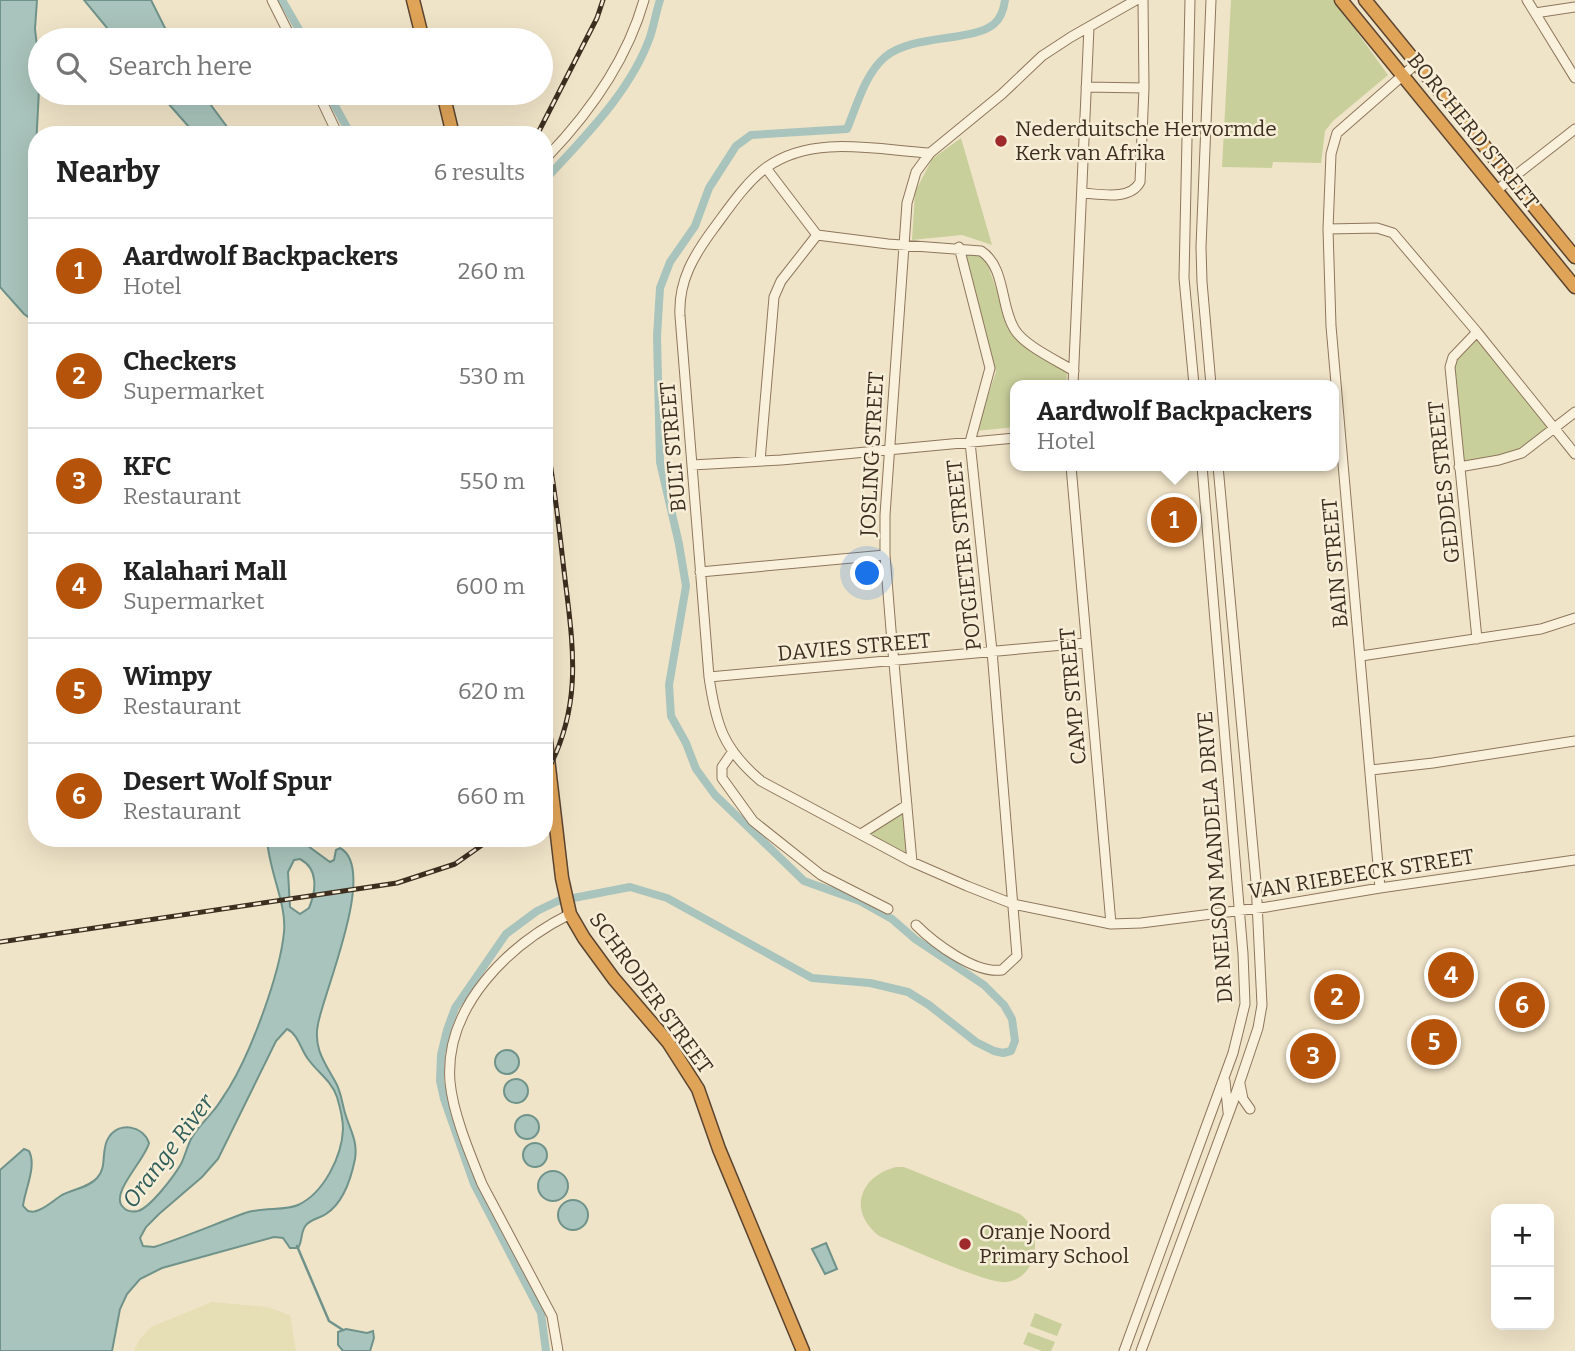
<!DOCTYPE html>
<html lang="en">
<head>
<meta charset="utf-8">
<style>
  body { margin:0; font-family:Bitter,serif; background:#f6f6f6; color:#222 }
  .controls { position:absolute; right:21px; bottom:21px; display:grid; overflow:hidden; border-radius:14px; box-shadow:0 7px 28px #0002 }
  .controls button { width:63px; height:63px; display:grid; place-items:center; padding:0; border:0; border-bottom:2px solid #e0e0e0; background:#fff; color:#222; font:35px sans-serif }
  .you { position:absolute; left:868px; top:574px; width:24px; height:24px; margin:-18px; border:5px solid #fff; border-radius:50%; background:#1a73e8; box-shadow:0 0 0 10px #1a73e833 }
  .badge { display:grid; place-items:center; width:46px; height:46px; border-radius:50%; background:#b45309; color:#fff; font-size:23px; font-weight:700 }
  .pin { position:absolute; translate:-50% -50%; border:4px solid #fff; box-shadow:0 2px 7px #0006 }
  .popup { position:absolute; left:1010px; top:380px; width:329px; height:91px; box-sizing:border-box; display:grid; place-content:center; border-radius:14px; background:#fff; filter:drop-shadow(0 2px 5px #0005); font-size:23px; white-space:nowrap; color:#767676 }
  .popup b { font-size:26px; color:#222 }
  .popup::after { content:''; position:absolute; left:50%; top:100%; margin-left:-14px; border:14px solid transparent; border-top-color:#fff }
  .list { margin:0; padding:0; list-style:none }
  h2 { display:flex; justify-content:space-between; align-items:center; height:91px; margin:0; padding:0 28px; font-size:30px }
  h2 small { font-size:23px; font-weight:400; color:#767676 }
  .list li { display:grid; grid-template-columns:46px 1fr auto; gap:21px; align-items:center; box-sizing:border-box; height:105px; padding:0 28px; border-top:2px solid #e0e0e0 }
  .list b { display:block; font-size:26px; white-space:nowrap }
  .list p { margin:0; font-size:23px; white-space:nowrap; color:#767676 }
  .list em { font-size:23px; font-style:normal; color:#767676 }
  .icon { flex:none; width:38px; height:38px; fill:none; stroke:currentColor; stroke-width:2; stroke-linecap:round; stroke-linejoin:round }
  .map { position:relative; flex:none; width:1575px; height:1351px; overflow:hidden }
  .search { position:absolute; background:#fff; box-shadow:0 7px 28px #0002; left:28px; top:28px; width:525px; height:77px; display:flex; align-items:center; gap:18px; box-sizing:border-box; padding:0 24px; border-radius:38px; color:#767676; font-size:26px }
  .panel { position:absolute; background:#fff; box-shadow:0 7px 28px #0002; left:28px; top:126px; width:525px; height:721px; border-radius:28px }
  .map>svg:first-child { display:block }
  .farmland { fill:#e6deb5 }
  .green { fill:#c9cf9b }
  .water { fill:#a9c4bc; stroke:#6f938a; stroke-width:2; fill-rule:evenodd }
  .lines { fill:none; stroke-linecap:round; stroke-linejoin:round }
  .stream { stroke:#6f938a; stroke-width:2.5 }
  .canal { stroke:#a9c4bc; stroke-width:8 }
  .minor-casing { stroke:#8d765c; stroke-width:11 }
  .highway-casing { stroke:#5b4430; stroke-width:15 }
  .minor { stroke:#faf1dc; stroke-width:9 }
  .highway { stroke:#e0a458; stroke-width:12 }
  .rail-casing { stroke:#3d2e20; stroke-width:5 }
  .rail { stroke:#f7eed8; stroke-width:2.5; stroke-dasharray:8; stroke-linecap:butt }
  .poi-dot { fill:#9e2a2b; stroke:#f7eed8; stroke-width:2.5 }
  .labels { text-anchor:middle; dominant-baseline:central; stroke-width:5; stroke-linejoin:round; paint-order:stroke }
  .poi-label { font-size:21px; fill:#3d2e20; stroke:#f7eed8; text-anchor:start }
  .street-label { font-size:21px; fill:#3d2e20; stroke:#f7eed8 }
  .water-label { font-size:23px; font-style:italic; fill:#2f5d5a; stroke:#f7eed8 }
</style>
</head>
<body>
<div class="map">
<svg width="1575" height="1351" viewBox="0 0 1575 1351">
  <rect width="100%" height="100%" fill="#f0e4c8"/>
  <!-- farmland -->
  <path class="farmland" d="M212,1302L267,1307L290,1315L296,1351H134L139,1340L151,1327Z"/>
  <!-- green -->
  <path class="green" d="M1231,0H1334L1388,75L1333,121L1325,131L1321,163L1273,162L1272,168L1222,167Z
    M961,138L992,245L962,235L912,240L915,192L932,159Z
    M963,254H979L987,263L1012,333L1067,372L1066,385H1015V427L976,431L996,372Z
    M1478,335L1553,428L1512,455L1459,463L1450,359Z
    M905,811L911,855L869,834Z
    M896,1167H904L1020,1214C1044,1231 1039,1277 1007,1282C988,1285 902,1245 879,1236C847,1211 860,1176 896,1167Z
    M1035,1313L1062,1324L1057,1336L1030,1326Z
    M1028,1332L1055,1342L1051,1351H1042L1023,1344Z"/>
  <!-- water -->
  <path class="water" d="M0,0H37L35,29L40,71L36,147L37,323L24,314L0,287Z
    M84,0H151L171,40H117Z
    M159,93H202L233,135H196Z
    M267,838H297L330,862L334,860L336,850L340,848C378,868 324,991 318,1024C313,1048 325,1063 336,1083C341,1092 342,1103 345,1113C350,1130 358,1141 355,1159C351,1179 343,1203 326,1214C320,1218 312,1219 307,1224C300,1230 303,1241 298,1248H290L283,1238L274,1237L162,1268L140,1279L127,1294L120,1309L112,1351H0V1170L24,1149L29,1151C37,1166 25,1189 23,1206L28,1211C33,1212 34,1212 39,1210C47,1207 54,1200 62,1195C73,1189 88,1188 97,1178C108,1167 100,1149 109,1137C120,1121 143,1126 149,1143C145,1160 109,1194 123,1207C127,1212 133,1212 138,1211C151,1207 174,1176 181,1164C185,1156 187,1147 191,1139C197,1128 206,1120 214,1110C220,1103 224,1095 229,1088C251,1052 280,974 284,932C287,904 268,869 267,838ZM300,859C319,869 316,891 309,908L300,914L290,907L288,872L294,860ZM287,1029C298,1034 301,1050 308,1059C318,1073 331,1080 337,1097C340,1107 343,1118 343,1129C342,1156 324,1193 298,1205C285,1211 263,1207 245,1213C215,1224 185,1237 154,1247L143,1246L140,1238L146,1227L159,1214L202,1177L218,1159L276,1041Z
    M495 1062a12 12 0 1 1 24 0a12 12 0 1 1-24 0Z
    M504 1091a12 12 0 1 1 24 0a12 12 0 1 1-24 0Z
    M515 1127a12 12 0 1 1 24 0a12 12 0 1 1-24 0Z
    M523 1155a12 12 0 1 1 24 0a12 12 0 1 1-24 0Z
    M538 1186a15 15 0 1 1 30 0a15 15 0 1 1-30 0Z
    M558 1215a15 15 0 1 1 30 0a15 15 0 1 1-30 0Z
    M826,1243L837,1269L825,1274L812,1249Z
    M346,1329L367,1333L373,1331L374,1338L370,1351H343L338,1345V1332Z"/>
  <g class="lines">
    <!-- stream -->
    <path class="stream" d="M297,1246L329,1321L343,1330"/>
    <!-- canal -->
    <path class="canal" d="M282,0L305,40
      M328,93L351,135
      M544,181C583,138 630,93 650,37C654,25 656,12 660,0
      M546,1351L541,1313L474,1184L444,1099L440,1081L441,1055L447,1030L455,1008L506,934L537,911L558,901L630,887L667,898L812,978L870,983L908,992L929,1005L976,1042L994,1051L1003,1053L1011,1051L1015,1041L1012,1019L1004,1005L984,985L915,939L892,919L860,901L804,881L715,795L696,769L686,743L671,716L669,685L686,586L679,544L660,462L657,336L660,288L670,262L695,226L709,188L736,146L751,135L847,129C857,105 865,74 885,57C912,34 973,42 994,24C1001,18 1004,8 1005,0"/>
    <defs>
      <path id="minor" d="M272,0L292,40
        M1136,0L1071,37L1042,56L1002,94L930,153C878,150 813,134 767,167C746,182 729,208 714,228C694,255 678,281 680,316L709,677C716,725 723,749 761,781L912,862L967,886L1013,904L1111,924L1141,923L1267,907L1380,888L1575,860
        M1190,0L1184,278L1194,385
        M1211,0L1201,247L1202,282L1211,385
        M1527,0L1575,78
        M1535,13L1575,7
        M1086,87L1144,88
        M318,93L338,135
        M548,156C591,111 627,60 644,0
        M766,168L817,235L888,244L981,251C1006,267 1000,307 1015,330C1025,346 1058,361 1074,371
        M1497,190L1575,129
        M1082,193C1100,194 1130,201 1140,182L1144,88L1143,0
        M1328,229L1377,228L1393,233L1477,332L1575,454
        M1073,385L1089,27
        M760,461L774,297L781,281L817,235
        M692,465L781,460L1015,438
        M1071,466L1111,924
        M1459,467L1499,460L1522,453L1575,412
        M700,572L885,555
        M1477,639L1450,367L1453,357L1477,332
        M1361,656L1541,629L1575,618
        M709,677L1086,643
        M733,751L722,767V778L753,821L821,875L888,909
        M1371,770L1433,763L1575,741
        M861,834L907,805
        M912,862L891,630L885,555V515L907,203L916,172L930,153
        M1380,888L1331,326L1328,229L1331,154L1337,133L1417,63
        M916,925C934,943 975,974 1002,970L1017,956L992,651L970,442L990,368L959,247
        M1225,1081L1228,1112
        M1240,1084L1243,1099L1250,1109
        M558,1351L552,1316L482,1184C470,1154 453,1114 450,1082C444,1007 508,945 570,914
        M1124,1351L1233,1053L1245,1004L1243,954L1202,466
        M1141,1351L1233,1102L1258,1028L1262,1005L1256,882L1218,466"/>
      <path id="highway" d="M413,0L423,40
        M1341,0L1575,287
        M1365,0L1575,257
        M443,93L453,135
        M544,724L562,878L570,914L584,938L614,979L668,1042L698,1089L719,1149L803,1351"/>
    </defs>
    <!-- minor casing -->
    <use href="#minor" class="minor-casing"/>
    <!-- highway casing -->
    <use href="#highway" class="highway-casing"/>
    <!-- minor -->
    <use href="#minor" class="minor"/>
    <!-- highway -->
    <use href="#highway" class="highway"/>
    <defs>
      <path id="rail" d="M537,135L597,18L603,0
        M544,429C553,473 558,518 563,562C572,641 586,704 544,777
        M0,942L397,883L455,864L492,838"/>
    </defs>
    <!-- rail casing -->
    <use href="#rail" class="rail-casing"/>
    <!-- rail -->
    <use href="#rail" class="rail"/>
  </g>
  <!-- markers -->
  <g class="poi-dot">
    <circle cx="1001" cy="141" r="7"/>
    <circle cx="965" cy="1244" r="7"/>
  </g>
  <g class="labels">
    <!-- poi labels -->
    <g class="poi-label">
      <text x="1015" y="129">Nederduitsche Hervormde<tspan x="1015" dy="24">Kerk van Afrika</tspan></text>
      <text x="979" y="1232">Oranje Noord<tspan x="979" dy="24">Primary School</tspan></text>
    </g>
    <!-- street labels -->
    <g class="street-label">
      <text transform="translate(1473 131) rotate(51)">BORCHERD STREET</text>
      <text transform="translate(673 447) rotate(-95)">BULT STREET</text>
      <text transform="translate(872 454) rotate(-87)">JOSLING STREET</text>
      <text transform="translate(1444 482) rotate(-96)">GEDDES STREET</text>
      <text transform="translate(964 555) rotate(-96)">POTGIETER STREET</text>
      <text transform="translate(1335 563) rotate(-95)">BAIN STREET</text>
      <text transform="translate(854 647) rotate(-5)">DAVIES STREET</text>
      <text transform="translate(1073 696) rotate(-95)">CAMP STREET</text>
      <text transform="translate(1215 857) rotate(-94)">DR NELSON MANDELA DRIVE</text>
      <text transform="translate(1361 874) rotate(-9)">VAN RIEBEECK STREET</text>
      <text transform="translate(651 993) rotate(54)">SCHRODER STREET</text>
    </g>
    <!-- water labels -->
    <g class="water-label">
      <text transform="translate(168 1151) rotate(-53)">Orange River</text>
    </g>
  </g>
</svg>
<div class="controls">
<button>+</button>
<button>−</button>
</div>
<div class="you"></div>
<div class="pin badge" style="left:1174px;top:520px">1</div>
<div class="popup"><b>Aardwolf Backpackers</b>Hotel</div>
<div class="pin badge" style="left:1337px;top:997px">2</div>
<div class="pin badge" style="left:1313px;top:1056px">3</div>
<div class="pin badge" style="left:1451px;top:975px">4</div>
<div class="pin badge" style="left:1434px;top:1042px">5</div>
<div class="pin badge" style="left:1522px;top:1005px">6</div>
<div class="search"><svg class="icon" aria-label="search" viewBox="0 0 24 24"><circle cx="10" cy="10" r="6"/><path d="M15 15l6 6"/></svg>Search here</div>
<section class="panel">
<h2>Nearby<small>6 results</small></h2>
<ul class="list">
<li><span class="badge">1</span><div><b>Aardwolf Backpackers</b><p>Hotel</p></div><em>260 m</em></li>
<li><span class="badge">2</span><div><b>Checkers</b><p>Supermarket</p></div><em>530 m</em></li>
<li><span class="badge">3</span><div><b>KFC</b><p>Restaurant</p></div><em>550 m</em></li>
<li><span class="badge">4</span><div><b>Kalahari Mall</b><p>Supermarket</p></div><em>600 m</em></li>
<li><span class="badge">5</span><div><b>Wimpy</b><p>Restaurant</p></div><em>620 m</em></li>
<li><span class="badge">6</span><div><b>Desert Wolf Spur</b><p>Restaurant</p></div><em>660 m</em></li>
</ul>
</section>
</div>
</body>
</html>
